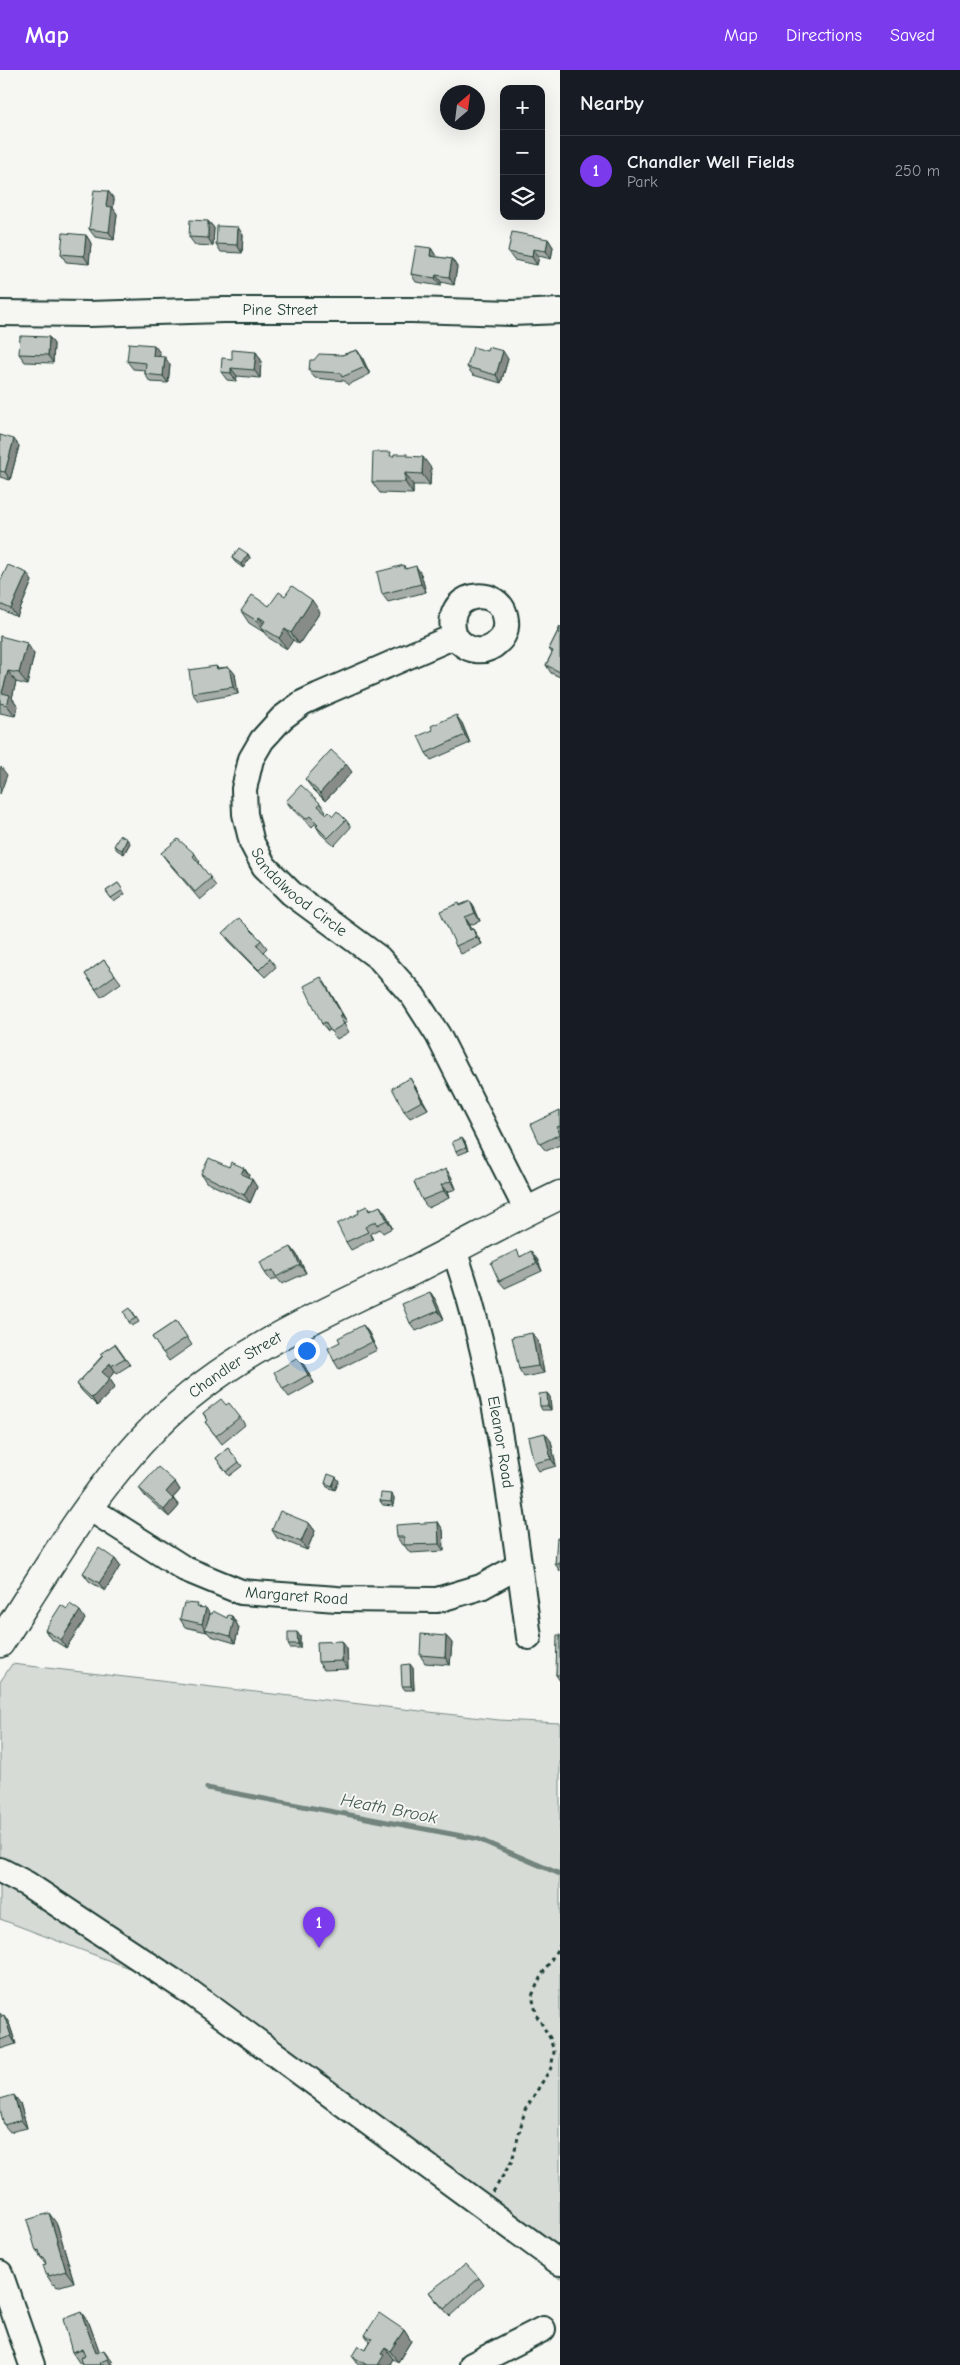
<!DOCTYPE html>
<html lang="en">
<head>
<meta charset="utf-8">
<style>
  body { margin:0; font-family:"Comic Neue",sans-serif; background:#242831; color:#f1f3f6 }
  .controls { position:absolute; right:15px; top:15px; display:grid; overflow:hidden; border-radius:10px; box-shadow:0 5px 20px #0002 }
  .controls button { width:45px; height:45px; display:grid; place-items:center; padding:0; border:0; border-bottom:1px solid #363941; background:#171b24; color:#f1f3f6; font:25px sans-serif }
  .compass { position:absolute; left:440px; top:15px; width:45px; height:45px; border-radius:50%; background:#171b24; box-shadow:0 5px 20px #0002; rotate:28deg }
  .you { position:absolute; left:306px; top:1280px; width:18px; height:18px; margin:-12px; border:4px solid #fff; border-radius:50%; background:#1a73e8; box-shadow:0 0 0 8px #1a73e833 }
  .badge { display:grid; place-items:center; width:32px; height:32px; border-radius:50%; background:#7c3aed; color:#fff; font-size:16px; font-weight:700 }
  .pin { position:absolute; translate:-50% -41px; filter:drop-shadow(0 1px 2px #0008) }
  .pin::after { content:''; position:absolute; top:26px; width:18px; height:15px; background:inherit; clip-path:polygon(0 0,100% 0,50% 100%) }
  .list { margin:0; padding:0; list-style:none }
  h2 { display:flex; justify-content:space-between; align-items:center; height:65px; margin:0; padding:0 20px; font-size:21px }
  h2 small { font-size:16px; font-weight:400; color:#9ea1a6 }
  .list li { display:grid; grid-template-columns:32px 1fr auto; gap:15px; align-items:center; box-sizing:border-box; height:70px; padding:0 20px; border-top:1px solid #363941 }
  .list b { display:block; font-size:19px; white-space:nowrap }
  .list p { margin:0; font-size:16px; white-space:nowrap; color:#9ea1a6 }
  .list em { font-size:16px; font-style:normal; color:#9ea1a6 }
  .icon { flex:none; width:28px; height:28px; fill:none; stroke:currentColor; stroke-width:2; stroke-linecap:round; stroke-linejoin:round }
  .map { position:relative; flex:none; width:560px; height:2295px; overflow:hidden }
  header { display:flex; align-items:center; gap:30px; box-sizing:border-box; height:70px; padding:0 25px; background:#7c3aed; color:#fff }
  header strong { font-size:24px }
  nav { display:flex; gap:28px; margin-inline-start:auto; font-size:18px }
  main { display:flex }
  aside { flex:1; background:#171b24 }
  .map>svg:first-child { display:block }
  .green { fill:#d6dbd6; stroke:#7a8c85 }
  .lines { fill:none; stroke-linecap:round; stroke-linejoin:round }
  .stream { stroke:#72847d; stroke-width:5 }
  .minor-casing { stroke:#1f3d34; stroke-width:28 }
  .major-casing { stroke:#1f3d34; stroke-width:31 }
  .path { stroke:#1f3d34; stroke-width:3; stroke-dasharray:4 4; stroke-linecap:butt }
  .minor { stroke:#f6f6f2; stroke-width:24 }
  .major { stroke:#f6f6f2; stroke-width:28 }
  .wall { fill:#a6aca8; stroke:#1f3d34 }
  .shaded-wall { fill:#878c88; stroke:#1f3d34 }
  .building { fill:#c1c8c3; stroke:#1f3d34 }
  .labels { text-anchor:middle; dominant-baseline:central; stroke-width:4; stroke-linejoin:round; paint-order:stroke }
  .street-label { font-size:16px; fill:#1f3d34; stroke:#f6f6f2 }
  .water-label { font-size:18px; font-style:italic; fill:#425a52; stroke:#f6f6f2 }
</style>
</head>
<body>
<header>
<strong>Map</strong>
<nav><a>Map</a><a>Directions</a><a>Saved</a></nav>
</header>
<main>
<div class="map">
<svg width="560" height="2295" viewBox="0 0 560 2295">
  <rect width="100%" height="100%" fill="#f6f6f2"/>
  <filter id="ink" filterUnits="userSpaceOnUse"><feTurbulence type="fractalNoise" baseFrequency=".02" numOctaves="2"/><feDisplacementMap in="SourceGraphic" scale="10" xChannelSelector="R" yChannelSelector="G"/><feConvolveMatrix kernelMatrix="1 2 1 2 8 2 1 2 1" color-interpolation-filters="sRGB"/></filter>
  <g filter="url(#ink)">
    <!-- green -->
    <path class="green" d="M12,1594L499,1650L560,1653V2209L155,1908L0,1849V1612Z"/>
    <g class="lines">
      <!-- stream -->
      <path class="stream" d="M207,1718L478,1769L560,1804"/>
      <defs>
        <g id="minor">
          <path id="s1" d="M0,243L89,244L223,240H412L512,243L560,241"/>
          <path id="s2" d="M455,566C439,521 503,512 506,551C507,559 504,567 498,572C484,586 465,581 455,566L319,625L302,633L282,648L262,670L251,689L244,719L245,744L252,773L264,796L291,823L379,888L413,926L438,965L527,1141"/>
          <path id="s3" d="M454,1180C497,1304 511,1438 529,1567"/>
          <path id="s4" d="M89,1438L185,1499L241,1522L337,1529L437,1530L481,1517L519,1496"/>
          <path d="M0,1800L27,1814L190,1922L560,2193"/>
          <path d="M0,2203L32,2295"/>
          <path d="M472,2295L543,2259"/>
        </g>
        <g id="major">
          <path id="s5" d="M0,1573C46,1501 95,1417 156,1356C228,1284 322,1244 412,1201C462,1176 510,1149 560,1125"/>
        </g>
      </defs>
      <!-- minor casing -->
      <use href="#minor" class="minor-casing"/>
      <!-- major casing -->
      <use href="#major" class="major-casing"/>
      <!-- path -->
      <path class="path" d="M493,2122L512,2091L525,2040L551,1998L554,1982L550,1968L537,1946L532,1926L540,1908L560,1875"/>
      <!-- minor -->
      <use href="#minor" class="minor"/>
      <!-- major -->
      <use href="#major" class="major"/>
    </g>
    <!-- wall -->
    <path class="wall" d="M108,121L114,129L113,138L117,144L114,170L95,167L89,159Z
      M208,151L214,158L213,176L195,175L189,167Z
      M86,165L91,173L89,194L66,192L61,184Z
      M243,165L242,183L221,182L216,174Z
      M548,169L553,177L551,189L539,186L537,195L514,190L508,182Z
      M431,178L436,186V187L452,189L457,197L454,215L441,212V216L416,212L411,204Z
      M49,267L54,274L53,293L25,292L19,284Z
      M154,275L160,283L159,286L170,295L168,313L150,312L145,304V300L133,299L127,291Z
      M357,280L362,287L370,304L348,315L345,311L315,308L309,301L314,290L342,285Z
      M256,282L261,290L260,308L237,306L236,311L227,310L221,302Z
      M508,289L501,313L473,305L467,297Z
      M0,365L19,376L10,410L0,407Z
      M393,386L409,387L431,398L430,415H413V424L380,423L372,412Z
      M248,484L250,488L243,498L235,492L232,488Z
      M406,498L421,504L426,522L388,532L382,524Z
      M32,511L17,547L0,539V512Z
      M285,526L320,542L299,574L293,570L287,579L269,568L265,562V563L249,553L241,541L269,536Z
      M560,557V607L551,603L546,595L552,583L549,579Z
      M0,566L34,584L27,615L16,612L12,628L18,636L15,646L0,643Z
      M216,596L218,598L229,597L235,604L238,624L198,631L192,623Z
      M462,653L470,673L431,690L426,683L433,660Z
      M352,702L325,731L311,717L305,709Z
      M286,731L320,733L326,741L324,742L327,744L346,750L351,757L334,776L321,764L316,756L317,755L315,754L312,757L292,739Z
      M130,773L124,784L117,780L114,776Z
      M161,783L195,784L200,792L199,793L216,816L200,830L167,791Z
      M118,813L125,824L114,832L106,821Z
      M470,831L475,839L480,851L470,855L472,859L478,867L482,874L461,884L456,876L460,835Z
      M223,863L261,870L267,878L263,882L270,889L276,897L265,907L229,871Z
      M104,890L121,913L101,927L85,904Z
      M321,907L326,915L347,952L344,954L349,962L337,969L330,960L328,961L322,954Z
      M415,1016L428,1039L410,1048L404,1041Z
      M560,1040V1075L546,1081L540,1074Z
      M465,1072L468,1081L458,1085L456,1081Z
      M229,1097L244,1098L249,1105L248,1107L257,1117L250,1133L206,1112L201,1104Z
      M451,1106L456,1119L447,1122L449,1128L428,1138L422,1130Z
      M367,1136L370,1141L386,1144L392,1158L383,1163L380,1159L370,1164L373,1169L351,1180L346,1172L359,1143Z
      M291,1177L297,1185L306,1203L282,1214L277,1208L271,1211L265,1203Z
      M521,1186L537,1189L542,1201L505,1218L499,1211Z
      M430,1222L435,1229L444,1249L416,1261L410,1253Z
      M133,1242L139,1252L132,1256L129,1252Z
      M176,1251L192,1275L169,1291L152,1267Z
      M363,1255L369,1263L377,1280L339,1299L334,1291L340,1272Z
      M538,1271L544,1303L524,1307L519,1299Z
      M115,1274L130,1295L117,1303L115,1301L109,1308L115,1317L97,1336L82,1321L77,1314L102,1286L100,1284Z
      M298,1288L304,1295L314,1313L289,1327L283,1319Z
      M547,1323L550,1327L551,1340H542L540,1336Z
      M226,1335L240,1347L245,1355L222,1374L205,1352L207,1350L203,1343Z
      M551,1371L556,1396L539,1401L534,1393Z
      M228,1378L242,1396L229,1406L216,1388Z
      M339,1411L335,1420L327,1417L325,1413Z
      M175,1412L180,1420L173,1428L179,1436L169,1447L145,1426L139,1418Z
      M392,1424L394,1428L393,1436L383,1435L380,1431Z
      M438,1452L443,1460L444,1481L410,1483L404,1475H402L397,1467Z
      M309,1453L315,1461L307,1480L277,1468L272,1460Z
      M560,1468V1501L555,1494Z
      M115,1489L120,1496L105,1521L89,1511L83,1503Z
      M200,1537L210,1544L227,1548L232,1546L239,1558L235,1573L211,1566L207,1562L185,1557L180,1549Z
      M67,1539L85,1549L66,1578L50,1568L45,1560Z
      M560,1565V1611L556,1605Z
      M300,1566V1578H290L288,1574Z
      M446,1566L452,1573L450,1595L425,1593L420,1585Z
      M342,1571L347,1579L348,1599L324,1600L318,1592Z
      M413,1598L414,1620H405L402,1616Z
      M0,1943L9,1953L16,1974L0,1979Z
      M20,2033L27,2058L10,2062L4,2055Z
      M57,2154L74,2212L57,2217L55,2214L53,2215L46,2204V2194L36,2181Z
      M479,2208L484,2215L450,2246L435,2230L429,2222Z
      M89,2253L99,2281L112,2291L113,2295H82V2293L80,2294L72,2282Z
      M404,2260L411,2271L398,2292L393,2289L390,2294L391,2295H359L352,2286L365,2280L370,2272L365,2265Z"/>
    <!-- shaded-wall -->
    <path class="shaded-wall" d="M108,121L114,129L113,138L117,144L114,170L109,162L106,136Z
      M208,151L214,158L213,176L208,168Z
      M238,157L243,165L242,183L237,175Z
      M86,165L91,173L89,194L84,186Z
      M548,169L553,177L551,189L546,181Z
      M431,178L436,186L435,193L430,186Z
      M533,179L539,186L537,195L532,187Z
      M452,189L457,197L454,215L449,207Z
      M436,205L441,212V216L435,208Z
      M49,267L54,274L53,293L48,285Z
      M154,275L160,283L159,293L153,286Z
      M357,280L362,287L370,304L365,297Z
      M503,281L508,289L501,313L496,305Z
      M256,282L261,290L260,308L254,300Z
      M165,287L170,295L168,313L163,306Z
      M231,298L237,306L236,311L231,303Z
      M14,369L19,376L10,410L5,402Z
      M423,387L431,398L430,415L422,404Z
      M405,403L413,415V424L405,412Z
      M248,484L250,488L243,498L241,494Z
      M416,496L421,504L426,522L421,514Z
      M27,503L32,511L17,547L11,539Z
      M312,530L320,542L299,574L291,563Z
      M259,547L267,558L261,557L265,562V563L257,551Z
      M285,559L293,570L287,579L279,568Z
      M27,573L34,584L27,615L19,603Z
      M229,597L235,604L238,624L233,617Z
      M8,601L16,612L12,628L18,636L15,646L7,635L2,623Z
      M456,645L462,653L470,673L465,665Z
      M346,694L352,702L325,731L320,723Z
      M1,697L7,705L0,724V700Z
      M127,769L130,773L124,784L122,780Z
      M470,831L475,839L480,851L475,843Z
      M465,847L470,855L476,868L470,860Z
      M473,859L478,867L482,874L476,867Z
      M321,907L326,915L347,952L342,945Z
      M410,1008L415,1016L428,1039L422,1031Z
      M462,1068L465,1072L468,1081L466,1077Z
      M244,1098L249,1105L247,1112L241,1104Z
      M446,1099L451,1106L456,1119L451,1111Z
      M252,1109L257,1117L250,1133L244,1125Z
      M441,1115L447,1122L449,1128L444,1121Z
      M380,1136L386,1144L392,1158L387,1150Z
      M291,1177L297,1185L306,1203L300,1195Z
      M531,1181L537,1189L542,1201L537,1193Z
      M430,1222L435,1229L444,1249L438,1241Z
      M363,1255L369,1263L377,1280L372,1272Z
      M532,1263L538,1271L544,1303L538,1296Z
      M298,1288L304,1295L314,1313L308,1305Z
      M110,1293L115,1301L108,1310L102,1302Z
      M110,1309L115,1317L97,1336L92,1328Z
      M547,1323L550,1327L551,1340L548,1336Z
      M545,1363L551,1371L556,1396L551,1389Z
      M336,1407L339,1411L335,1420L332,1416Z
      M175,1412L180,1420L171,1430L166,1422Z
      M392,1424L394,1428L393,1436L391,1432Z
      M173,1429L179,1436L169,1447L164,1440Z
      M438,1452L443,1460L444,1481L439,1474Z
      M309,1453L315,1461L307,1480L301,1472Z
      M115,1489L120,1496L105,1521L99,1513Z
      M206,1538L211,1546L205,1559L207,1562L202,1554Z
      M80,1541L85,1549L66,1578L61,1570Z
      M232,1546L239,1558L235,1573L230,1566Z
      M297,1562L300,1566V1578L298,1574Z
      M446,1566L452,1573L450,1595L445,1587Z
      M342,1571L347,1579L348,1599L342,1591Z
      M410,1594L413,1598L414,1620L411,1616Z
      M4,1945L9,1953L16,1974L11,1966Z
      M14,2025L20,2033L27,2058L21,2050Z
      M49,2143L57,2154L74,2212L66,2201Z
      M81,2242L89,2253L103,2291L96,2283Z
      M404,2260L411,2271L398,2292L390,2281Z
      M385,2278L393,2289L390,2294L391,2295H378L381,2284Z
      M104,2280L112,2291L113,2295H111L108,2289Z"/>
    <!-- building -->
    <path class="building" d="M94,120L108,121L106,136L112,137L109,162L89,159Z
      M190,150L208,151V168L189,167Z
      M217,156L238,157L237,175L216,174Z
      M512,162L548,169L546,181L533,179L532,187L508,182Z
      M63,163L86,165L84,186L61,184Z
      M416,176L431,178L430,186L452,189L449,207L436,205L435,208L411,204Z
      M20,266L49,267L48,285L19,284Z
      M129,273L154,275L153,286L165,287L163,306L145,304L146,293L127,291Z
      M473,277L487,281L488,277L503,281L496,305L467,297Z
      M232,280L256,282L254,300L231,298V303L221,302L222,288L232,289Z
      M357,280L365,297L342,307L340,303L309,301L310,290H314L319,284L342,285Z
      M0,365L14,369L5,402L0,401Z
      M373,382H391L390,386H394V384H407V386L423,387L422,404L405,403V412H372Z
      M239,478L248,484L241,494L232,488Z
      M8,495L27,503L11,539L0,534V512Z
      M404,495L405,499L416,496L421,514L382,524L377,502Z
      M292,516L312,530L291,563L285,559L279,568L261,557L265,551L259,547L257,551L241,541L252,525L269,536L279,522L285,526Z
      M560,557V602L546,595L553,581L549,579Z
      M0,566L27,573L19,603L8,601L2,623L10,625L7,635L0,633Z
      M216,596L217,599L229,597L233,617L192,623L189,600Z
      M456,645L465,665L426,683L418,666L433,660L431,656Z
      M331,680L346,694L320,723L305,709Z
      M301,715L320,733L318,736L327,744L329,742L333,746L337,741L346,750L328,768L316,756L318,754L310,746L306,749L286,731Z
      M120,765L127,769L122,780L114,776Z
      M178,769L195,784L193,786L211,808L195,822L161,783Z
      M118,813L123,820L111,828L106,821Z
      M470,831L475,843L465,847L470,860L473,859L476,867L456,876L440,841L459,833L460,836Z
      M239,848L261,870L257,875L270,889L259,900L223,863Z
      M104,890L115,905L96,919L85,904Z
      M321,907L342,945L339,946L344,954L331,962L325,952L322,954L304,916Z
      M410,1008L422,1031L404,1041L392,1018Z
      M560,1040V1056L557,1057L560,1064L540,1074L531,1054Z
      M462,1068L466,1077L456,1081L452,1072Z
      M209,1088L229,1097L231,1092L244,1098L241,1104L252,1109L244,1125L201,1104Z
      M446,1099L451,1111L441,1115L444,1121L422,1130L414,1112Z
      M367,1136L369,1141L380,1136L387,1150L377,1155L376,1151L365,1157L368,1162L346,1172L337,1154L359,1143L358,1140Z
      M291,1177L300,1195L276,1207L273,1200L265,1203L260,1192Z
      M517,1180L520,1187L531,1181L537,1193L499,1211L491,1193Z
      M430,1222L438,1241L410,1253L402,1234Z
      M130,1238L136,1248L129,1252L124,1242Z
      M176,1251L187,1267L163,1283L152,1267Z
      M363,1255L372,1272L334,1291L328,1278L340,1272L338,1268Z
      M532,1263L538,1296L519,1299L512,1267Z
      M115,1274L125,1288L111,1296L110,1293L102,1302L110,1309L92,1328L77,1314L103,1286L100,1284Z
      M298,1288L308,1305L283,1319L274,1302Z
      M547,1323L548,1336H540L539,1324Z
      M221,1329L226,1335L229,1333L240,1347L216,1366L205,1352L208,1350L203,1343Z
      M545,1363L551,1389L534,1393L528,1367Z
      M228,1378L239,1392L226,1402L216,1388Z
      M158,1397L175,1412L166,1422L173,1429L164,1440L139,1418Z
      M328,1404L336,1407L332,1416L325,1413Z
      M381,1423L392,1424L391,1432L380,1431Z
      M280,1441L309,1453L301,1472L272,1460Z
      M438,1452L439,1474L404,1475V1467H397L396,1455Z
      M557,1468H560V1494H555Z
      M99,1478L115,1489L99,1513L83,1503Z
      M184,1533L198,1534L197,1537L206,1538L202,1554L180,1549Z
      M70,1534L80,1541L61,1570L45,1560L61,1535L67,1539Z
      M213,1541L227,1548L228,1545L232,1546L231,1549L234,1550L230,1566L205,1559L210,1544H212Z
      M288,1562H297L298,1574H288Z
      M421,1564L446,1566L445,1587L420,1585Z
      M557,1565H560V1605H556Z
      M342,1571V1591L318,1592L317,1572Z
      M410,1594L411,1616H402L401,1595Z
      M4,1945L11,1966L0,1970V1947Z
      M14,2025L21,2050L4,2055L0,2039V2029Z
      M49,2143L66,2201L49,2206L48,2203L46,2204L43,2195L46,2194L44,2187L41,2188L39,2180L36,2181L27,2150Z
      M466,2194L479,2208L444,2239L429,2222Z
      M81,2242L96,2283L104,2280L108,2289L100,2292L101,2295H82L80,2288L85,2286L82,2279L72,2282L63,2249Z
      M379,2243L404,2260L390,2281L385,2278L381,2284L384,2285L378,2295H367L352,2286L358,2276L365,2280L372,2269L365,2265Z"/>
  </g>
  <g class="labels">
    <!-- street labels -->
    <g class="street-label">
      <text stroke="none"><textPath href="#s1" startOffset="280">Pine Street</textPath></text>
      <text stroke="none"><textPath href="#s2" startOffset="568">Sandalwood Circle</textPath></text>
      <text stroke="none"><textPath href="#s5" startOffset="368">Chandler Street</textPath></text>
      <text stroke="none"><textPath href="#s3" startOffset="198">Eleanor Road</textPath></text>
      <text stroke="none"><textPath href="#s4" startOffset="230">Margaret Road</textPath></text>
    </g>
    <!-- water labels -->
    <g class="water-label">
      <text transform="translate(389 1739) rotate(11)">Heath Brook</text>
    </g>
  </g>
</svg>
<div class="controls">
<button>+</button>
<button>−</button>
<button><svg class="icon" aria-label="layers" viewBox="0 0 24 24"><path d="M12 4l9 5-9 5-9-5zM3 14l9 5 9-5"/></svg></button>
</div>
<svg class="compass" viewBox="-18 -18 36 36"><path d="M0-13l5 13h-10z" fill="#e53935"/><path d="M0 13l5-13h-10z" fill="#9ea1a6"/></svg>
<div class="you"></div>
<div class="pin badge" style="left:319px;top:1878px">1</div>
</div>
<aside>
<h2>Nearby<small></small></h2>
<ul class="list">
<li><span class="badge">1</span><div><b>Chandler Well Fields</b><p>Park</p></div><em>250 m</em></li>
</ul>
</aside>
</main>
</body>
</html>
